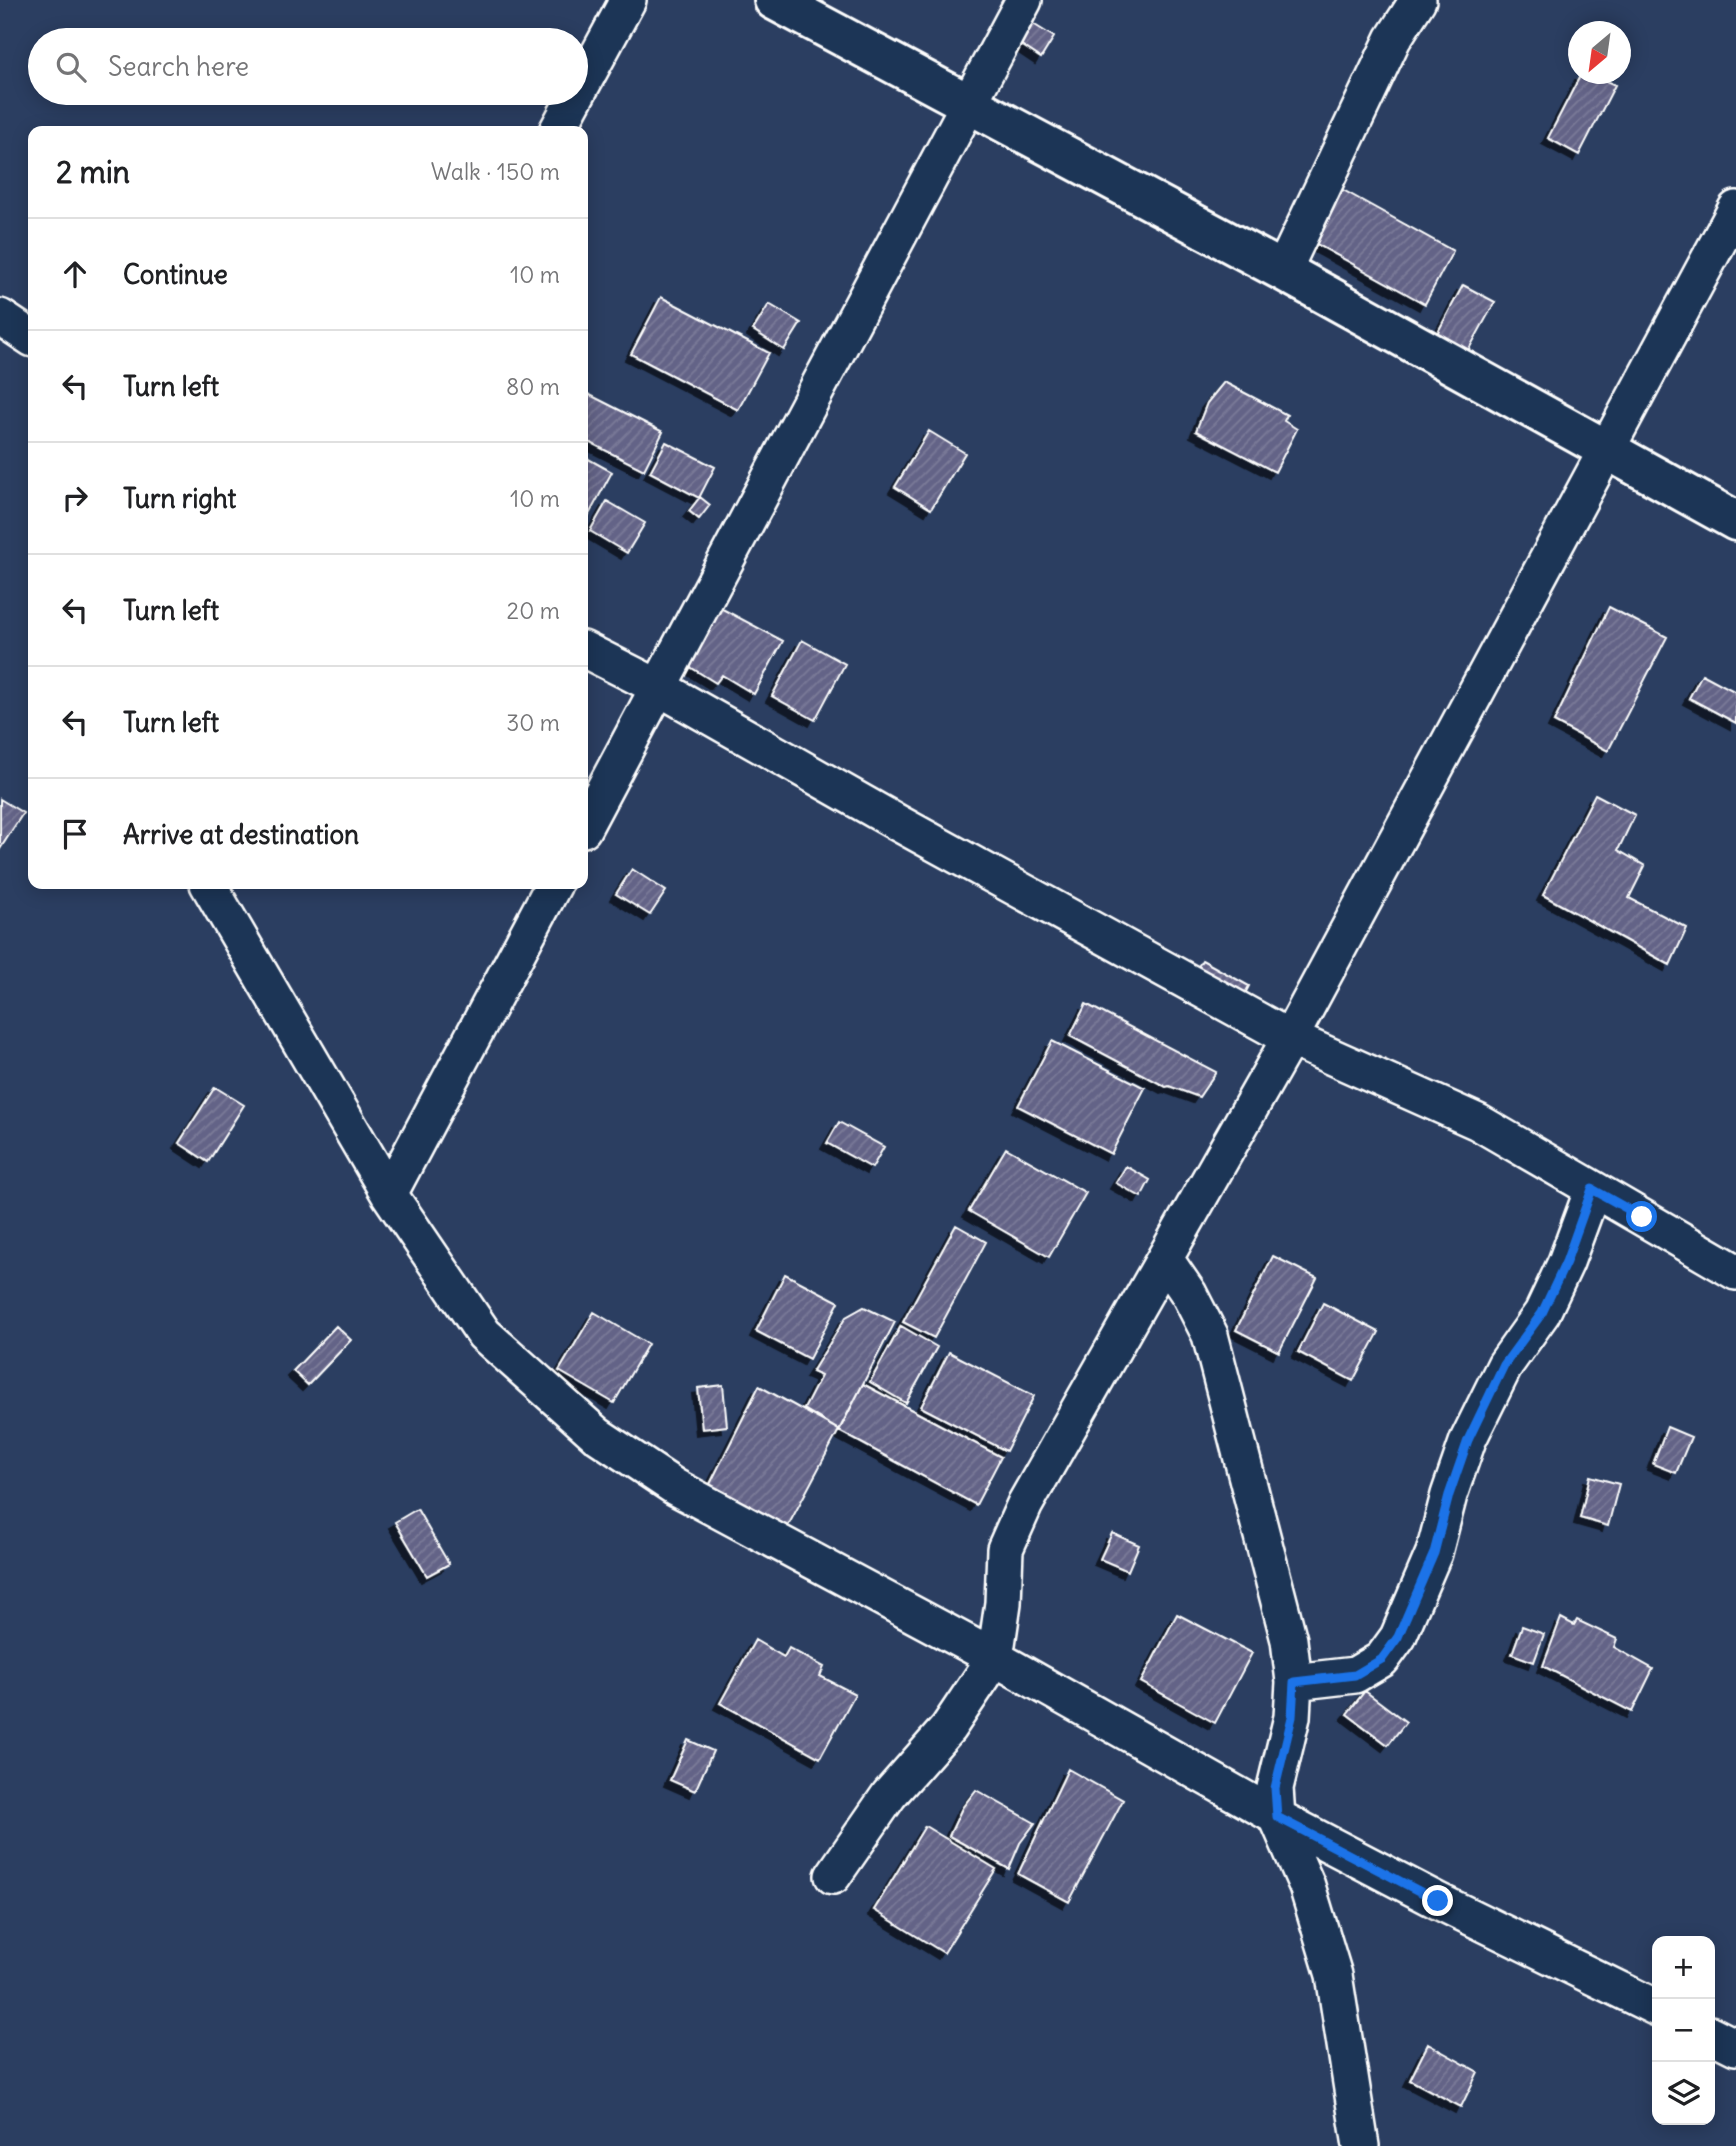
<!DOCTYPE html>
<html lang="en">
<head>
<meta charset="utf-8">
<style>
  body { margin:0; font-family:Delius,sans-serif; background:#f6f6f6; color:#202124 }
  .controls { position:absolute; right:21px; bottom:21px; display:grid; overflow:hidden; border-radius:14px; box-shadow:0 4px 18px #0003 }
  .controls button { width:63px; height:63px; display:grid; place-items:center; padding:0; border:0; border-bottom:2px solid #e0e0e0; background:#fff; color:#202124; font:35px sans-serif }
  .compass { position:absolute; left:1568px; top:21px; width:63px; height:63px; border-radius:50%; background:#fff; box-shadow:0 4px 18px #0003; rotate:209deg }
  .stop { position:absolute; width:21px; height:21px; margin:-16px; border:5px solid #1a73e8; border-radius:50%; background:#fff }
  .stop.end { background:#1a73e8; border-color:#fff; box-shadow:0 2px 7px #0008 }
  .list { margin:0; padding:0; list-style:none }
  h2 { display:flex; justify-content:space-between; align-items:center; height:91px; margin:0; padding:0 28px; font-size:30px }
  h2 small { font-size:23px; font-weight:400; color:#757577 }
  .list li { display:grid; grid-template-columns:46px 1fr auto; gap:21px; align-items:center; box-sizing:border-box; height:112px; padding:0 28px; border-top:2px solid #e0e0e0 }
  .list b { display:block; font-size:26px; white-space:nowrap }
  .list em { font-size:23px; font-style:normal; color:#757577 }
  .icon { flex:none; width:38px; height:38px; fill:none; stroke:currentColor; stroke-width:2; stroke-linecap:round; stroke-linejoin:round }
  .map { position:relative; flex:none; width:1736px; height:2146px; overflow:hidden }
  .search { position:absolute; background:#fff; box-shadow:0 4px 18px #0003; left:28px; top:28px; width:560px; height:77px; display:flex; align-items:center; gap:18px; box-sizing:border-box; padding:0 24px; border-radius:38px; color:#757577; font-size:26px }
  .panel { position:absolute; background:#fff; box-shadow:0 4px 18px #0003; left:28px; top:126px; width:560px; height:763px; border-radius:14px }
  .map>svg:first-child { display:block }
  .building { fill:url(#building-hatch); stroke:#fff; stroke-width:2; filter:url(#shadow) }
  .lines { fill:none; stroke-linecap:round; stroke-linejoin:round }
  .street-casing { stroke:#fff; stroke-width:40 }
  .secondary-casing { stroke:#fff; stroke-width:44 }
  .street { stroke:#1d3557; stroke-width:35 }
  .secondary { stroke:#1d3557; stroke-width:38 }
  .route { stroke:#1a73e8; stroke-width:9 }
</style>
</head>
<body>
<div class="map">
<svg width="1736" height="2146" viewBox="0 0 1736 2146">
  <defs>
    <pattern id="building-hatch" width="6" height="6" patternUnits="userSpaceOnUse" patternTransform="scale(1.75)"><rect width="6" height="6" fill="#646487"/><path d="M-1 1l2-2M0 6l6-6M5 7l2-2" fill="none" stroke="#7b7b99"/></pattern>
    <filter id="shadow"><feDropShadow dx="-6" dy="6" stdDeviation="0" flood-color="#0009"/></filter>
  </defs>
  <rect width="100%" height="100%" fill="#2b3e61"/>
  <filter id="ink" filterUnits="userSpaceOnUse"><feTurbulence type="fractalNoise" baseFrequency=".0143" numOctaves="2"/><feDisplacementMap in="SourceGraphic" scale="14" xChannelSelector="R" yChannelSelector="G"/><feConvolveMatrix kernelMatrix="1 2 1 2 8 2 1 2 1" color-interpolation-filters="sRGB"/></filter>
  <g filter="url(#ink)">
    <!-- building -->
    <path class="building" d="M1030,22L1054,37L1041,58L1017,42Z
      M1581,74H1591L1615,85L1579,155L1548,138Z
      M1334,185L1453,251L1425,304L1304,237Z
      M1463,285L1495,302L1464,358L1433,341Z
      M661,297L769,353L738,410L631,354Z
      M769,304L801,323L784,350L753,330Z
      M1224,382L1287,415L1284,421L1297,429L1275,472L1196,431L1207,403Z
      M584,392L663,432L644,470L583,439Z
      M929,431L965,453L931,509L895,487Z
      M666,442L715,467L699,498L650,472Z
      M583,456L612,472L585,522L583,521Z
      M700,497L710,505L699,519L689,511Z
      M607,501L645,523L627,553L590,531Z
      M711,603L783,641L754,694L722,675L716,683L679,660Z
      M1609,607L1667,637L1608,751L1554,722Z
      M802,640L845,664L815,720L772,696Z
      M1702,674L1736,692V723L1689,698Z
      M1595,794L1635,815L1618,850L1645,866L1629,898L1687,928L1670,965L1543,895Z
      M0,799L23,813L0,849Z
      M632,869L666,891L650,915L616,894Z
      M1202,960L1249,986L1237,1009L1189,982Z
      M1086,1004L1216,1072L1199,1097L1169,1086L1166,1087L1070,1036Z
      M1052,1041L1145,1088L1111,1154L1018,1106Z
      M215,1087L244,1105L208,1162L179,1143Z
      M839,1122L884,1147L872,1168L827,1143Z
      M1006,1148L1086,1193L1049,1257L969,1211Z
      M1126,1166L1150,1180L1141,1197L1116,1183Z
      M956,1225L986,1242L934,1338L903,1322Z
      M1273,1256L1317,1278L1279,1352L1236,1330Z
      M785,1274L839,1302L809,1359L756,1331Z
      M1323,1303L1379,1332L1353,1381L1298,1352Z
      M864,1307L895,1322L839,1430L804,1409L821,1376L812,1372L846,1317Z
      M594,1312L648,1344L614,1403L559,1371Z
      M336,1326L351,1340L308,1385L293,1371Z
      M901,1326L937,1347L906,1403L870,1382Z
      M949,1352L1034,1396L1006,1451L921,1407Z
      M863,1384L1001,1457L976,1505L839,1431Z
      M723,1385L727,1426L702,1429L698,1388Z
      M759,1386L839,1430L780,1541L703,1498Z
      M1667,1427L1691,1437L1676,1473L1653,1464Z
      M1590,1476L1619,1484L1608,1526L1580,1518Z
      M417,1509L449,1564L427,1576L395,1522Z
      M1112,1533L1139,1545L1128,1571L1100,1559Z
      M1177,1614L1252,1653L1215,1723L1141,1682Z
      M1561,1618L1574,1625L1577,1620L1617,1639L1614,1647L1653,1669L1632,1712L1543,1666Z
      M1522,1626L1544,1634L1534,1662L1512,1654Z
      M755,1640L784,1657L789,1648L824,1667L820,1676L855,1694L820,1758L720,1703Z
      M1365,1691L1406,1722L1388,1745L1347,1714Z
      M688,1740L713,1751L695,1791L670,1780Z
      M1068,1769L1123,1800L1069,1902L1018,1874Z
      M976,1790L1035,1823L1020,1843L1009,1869L949,1836L962,1808Z
      M925,1826L996,1869L944,1953L874,1910Z
      M1428,2044L1478,2072L1461,2107L1410,2080Z"/>
    <g class="lines">
      <defs>
        <path id="street" d="M557,131L628,0
          M1283,271L1393,39L1418,0
          M0,317L33,339
          M583,649L658,687L898,823L1290,1038L1478,1122L1736,1272
          M583,829L1024,0
          M208,884L389,1194L484,1334L597,1435L675,1487L995,1658L1277,1817L1438,1901L1657,2008
          M389,1194L554,884
          M1165,1259L1189,1294L1210,1335L1289,1640L1294,1682L1292,1717L1275,1788L1277,1817L1307,1886L1334,1975L1361,2146
          M1294,1682L1355,1675L1382,1659L1398,1637L1434,1553L1449,1495L1468,1440L1505,1365L1542,1313L1566,1262L1593,1189
          M833,1876L889,1795L948,1728L995,1658L1003,1603L1005,1549L1025,1504L1290,1038L1736,209
          M1710,2034L1736,2047"/>
        <path id="secondary" d="M774,0L1283,271L1736,521"/>
      </defs>
      <!-- street casing -->
      <use href="#street" class="street-casing"/>
      <!-- secondary casing -->
      <use href="#secondary" class="secondary-casing"/>
      <!-- street -->
      <use href="#street" class="street"/>
      <!-- secondary -->
      <use href="#secondary" class="secondary"/>
    </g>
  </g>
  <g class="lines" filter="url(#ink)">
    <!-- route -->
    <path class="route" d="M1438,1901L1277,1817L1275,1788L1292,1717L1294,1682L1355,1675L1382,1659L1398,1637L1434,1553L1449,1495L1468,1440L1504,1365L1542,1313L1566,1262L1592,1189L1642,1217"/>
  </g>
</svg>
<div class="controls">
<button>+</button>
<button>−</button>
<button><svg class="icon" aria-label="layers" viewBox="0 0 24 24"><path d="M12 4l9 5-9 5-9-5zM3 14l9 5 9-5"/></svg></button>
</div>
<svg class="compass" viewBox="-18 -18 36 36"><path d="M0-13l5 13h-10z" fill="#e53935"/><path d="M0 13l5-13h-10z" fill="#757577"/></svg>
<div class="stop" style="left:1642px;top:1217px"></div>
<div class="stop end" style="left:1438px;top:1901px"></div>
<div class="search"><svg class="icon" aria-label="search" viewBox="0 0 24 24"><circle cx="10" cy="10" r="6"/><path d="M15 15l6 6"/></svg>Search here</div>
<section class="panel">
<h2>2 min<small>Walk · 150 m</small></h2>
<ul class="list">
<li><svg class="icon" aria-label="ahead" viewBox="0 0 24 24"><path d="M12 20V5M6 11l6-6 6 6"/></svg><div><b>Continue</b></div><em>10 m</em></li>
<li><svg class="icon" aria-label="left" viewBox="0 0 24 24"><path d="M17 20v-9H6M10 6l-5 5 5 5"/></svg><div><b>Turn left</b></div><em>80 m</em></li>
<li><svg class="icon" aria-label="right" viewBox="0 0 24 24"><path d="M7 20v-9h11M14 6l5 5-5 5"/></svg><div><b>Turn right</b></div><em>10 m</em></li>
<li><svg class="icon" aria-label="left" viewBox="0 0 24 24"><path d="M17 20v-9H6M10 6l-5 5 5 5"/></svg><div><b>Turn left</b></div><em>20 m</em></li>
<li><svg class="icon" aria-label="left" viewBox="0 0 24 24"><path d="M17 20v-9H6M10 6l-5 5 5 5"/></svg><div><b>Turn left</b></div><em>30 m</em></li>
<li><svg class="icon" aria-label="arrive" viewBox="0 0 24 24"><path d="M6 21V4h12l-3 4 3 4H6"/></svg><div><b>Arrive at destination</b></div></li>
</ul>
</section>
</div>
</body>
</html>
